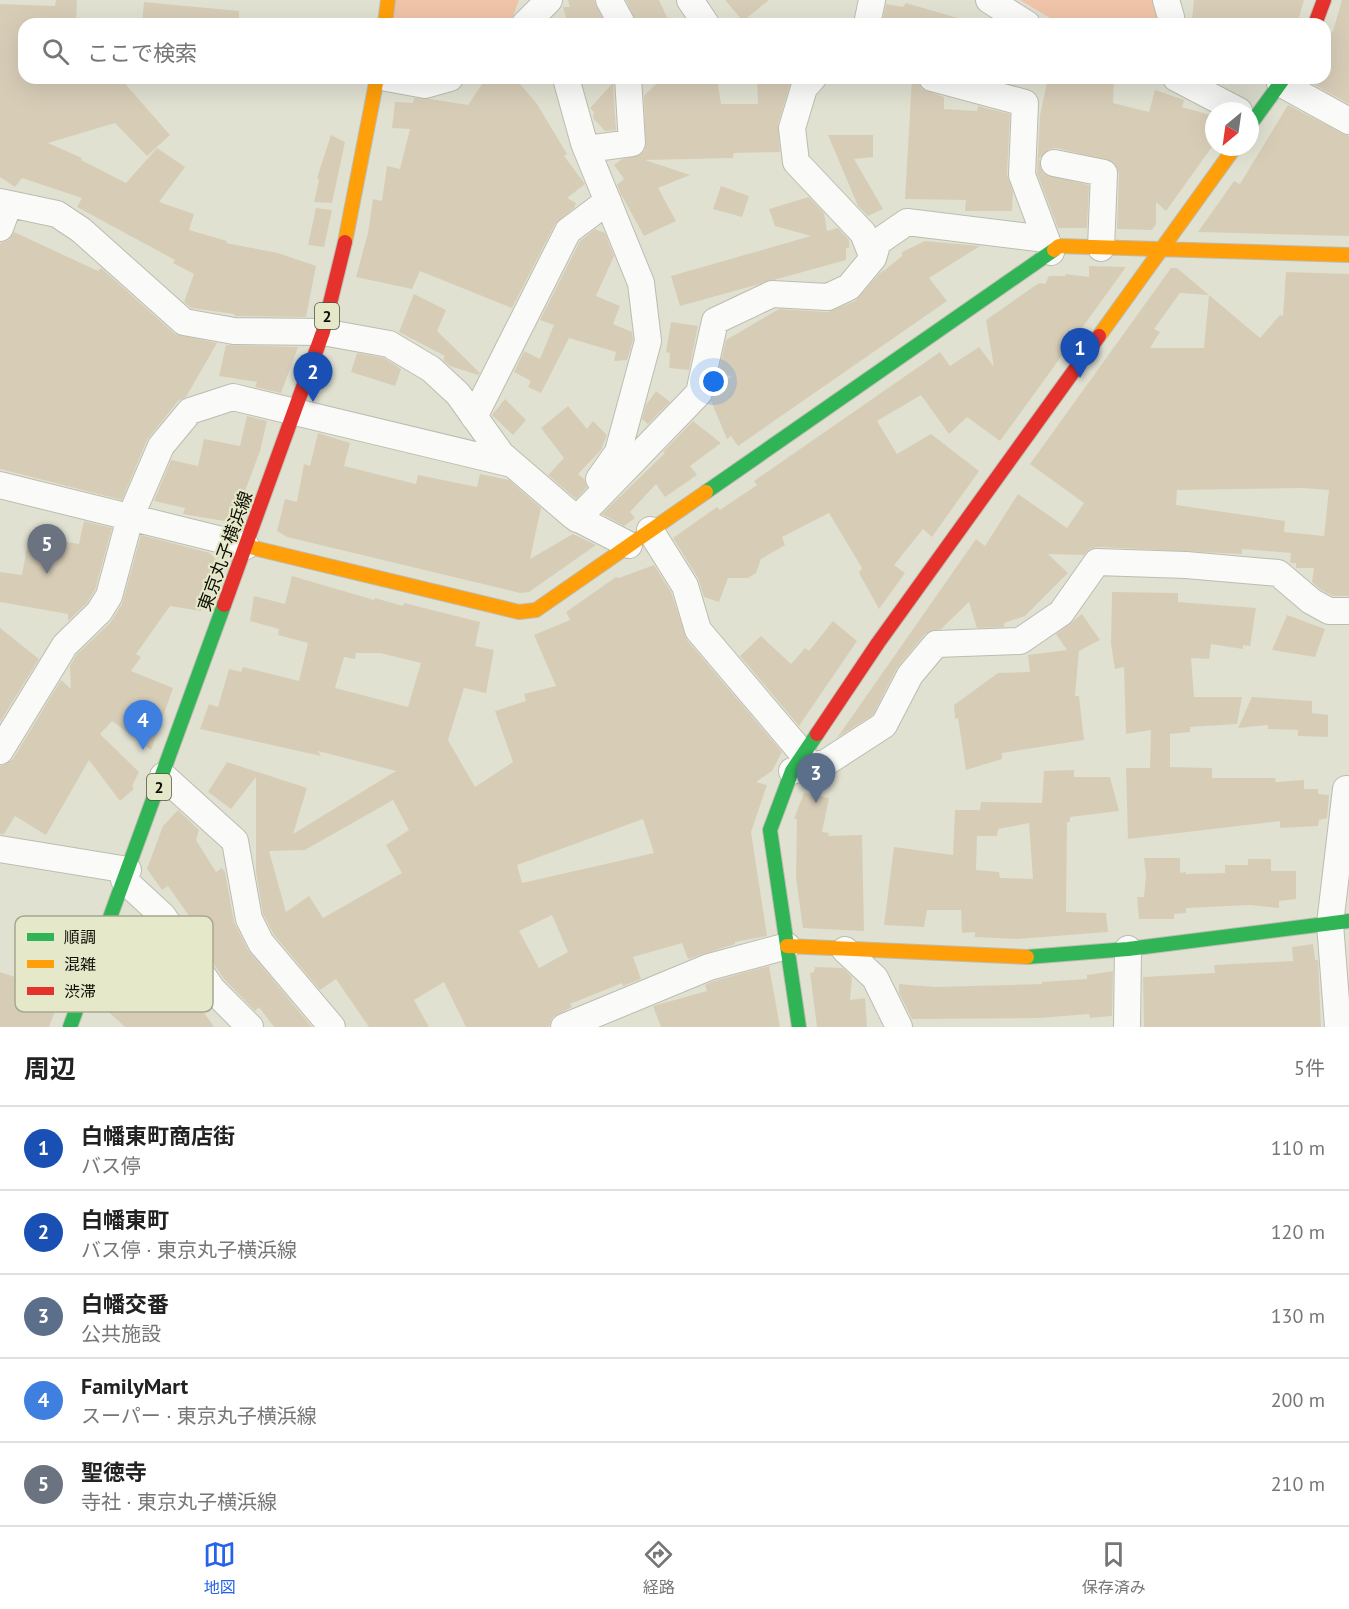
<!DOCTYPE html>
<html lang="ja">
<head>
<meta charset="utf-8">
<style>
  body { margin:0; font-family:"PT Sans","Noto Sans JP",sans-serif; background:#f2f2f2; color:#222 }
  .compass { position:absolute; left:1205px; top:102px; width:54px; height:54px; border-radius:50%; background:#fff; box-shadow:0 6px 24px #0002; rotate:209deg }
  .you { position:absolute; left:714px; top:382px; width:21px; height:21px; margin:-15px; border:4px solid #fff; border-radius:50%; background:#1a73e8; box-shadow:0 0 0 9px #1a73e833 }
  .badge { display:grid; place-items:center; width:39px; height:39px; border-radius:50%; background:#2563eb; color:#fff; font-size:20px; font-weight:700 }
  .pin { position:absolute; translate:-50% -50px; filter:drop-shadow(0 2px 3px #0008) }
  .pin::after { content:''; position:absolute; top:32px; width:21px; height:18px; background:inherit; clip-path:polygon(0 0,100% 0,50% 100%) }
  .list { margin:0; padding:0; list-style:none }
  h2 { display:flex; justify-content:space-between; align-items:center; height:78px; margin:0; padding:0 24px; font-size:26px }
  h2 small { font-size:20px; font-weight:400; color:#767676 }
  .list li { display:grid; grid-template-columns:39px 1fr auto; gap:18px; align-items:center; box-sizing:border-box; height:84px; padding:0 24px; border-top:2px solid #e0e0e0 }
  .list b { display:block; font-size:22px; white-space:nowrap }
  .list p { margin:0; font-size:20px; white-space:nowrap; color:#767676 }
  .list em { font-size:20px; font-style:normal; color:#767676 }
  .icon { flex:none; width:33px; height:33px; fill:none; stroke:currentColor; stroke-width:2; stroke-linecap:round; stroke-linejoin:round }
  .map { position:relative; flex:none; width:1349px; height:1027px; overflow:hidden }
  .search { position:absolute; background:#fff; box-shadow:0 6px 24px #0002; left:18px; right:18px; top:18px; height:66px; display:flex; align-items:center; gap:15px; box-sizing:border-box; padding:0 21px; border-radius:18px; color:#767676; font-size:22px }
  .sheet { height:498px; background:#fff }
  nav { display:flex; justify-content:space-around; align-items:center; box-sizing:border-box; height:84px; border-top:2px solid #e0e0e0; background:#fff; font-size:16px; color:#767676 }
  nav a { display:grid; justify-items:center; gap:3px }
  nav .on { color:#2563eb }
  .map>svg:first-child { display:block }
  .green { fill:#efc4a9 }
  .building { fill:#d7cdb7; fill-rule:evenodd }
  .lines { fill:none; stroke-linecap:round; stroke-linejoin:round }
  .street-casing { stroke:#bcbdb1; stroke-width:28 }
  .fast-casing { stroke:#bcbdb1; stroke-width:16 }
  .slow-casing { stroke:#bcbdb1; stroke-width:16 }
  .jam-casing { stroke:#bcbdb1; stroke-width:16 }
  .street { stroke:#fafaf8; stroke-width:26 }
  .fast { stroke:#30b455; stroke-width:14 }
  .slow { stroke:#ff9f0a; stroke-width:14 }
  .jam { stroke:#e5322d; stroke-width:14 }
  .labels { text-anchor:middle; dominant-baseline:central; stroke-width:4.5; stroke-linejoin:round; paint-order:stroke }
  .shield { fill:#e6e8ca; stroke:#505041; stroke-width:1.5 }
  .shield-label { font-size:16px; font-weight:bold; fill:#0f0f06 }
  .street-label { font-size:18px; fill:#0f0f06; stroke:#e6e8ca }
  .key { fill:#e6e8ca; stroke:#a6a78f; stroke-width:1.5 }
  .key-label { font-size:16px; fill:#0f0f06 }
</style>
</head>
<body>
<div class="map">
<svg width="1349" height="1027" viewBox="0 0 1349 1027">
  <rect width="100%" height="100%" fill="#e0e1d1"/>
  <!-- green -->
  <path class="green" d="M394,0H519L510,24H391Z
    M1020,0H1152L1159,24H1060Z"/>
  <!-- building -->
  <path class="building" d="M56,0H77L76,24H24V78H120L170,135L147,156L115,123L48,143L82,158L81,160L126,183L157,148L185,167L159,202L194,214L189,230L227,241L226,243L278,253L316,266L306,317L235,316L234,314L191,308L184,302L194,274L173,263L175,260L77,207L82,198L22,178L15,187L0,177V4L55,6Z
    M568,0H594L605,24H568L563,7H570Z
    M626,0H659L670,24H637Z
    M725,0H769L743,21Z
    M1194,0H1304L1297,24H1227L1192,19Z
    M1342,0H1349V104L1302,78H1325V39L1333,31Z
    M144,2L239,11V24H142Z
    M906,3L961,19L960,24H882L886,4L903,7Z
    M486,78H515L537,104L567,154L564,156L585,184L567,198L576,203L574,208L555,224L512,308L420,271L412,289L356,277L368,233L373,199L382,201L387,166L400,169L410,129L392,128L395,102L413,103L414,98L430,99L468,105Z
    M662,78H717L721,104H758L757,79L792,78L778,124L780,152L734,153L733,158L645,160L690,175L658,188L676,221L644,236L621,194L617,185L624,179L614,165L622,159L640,155L645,150L644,96Z
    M912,78H917L922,89L944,97V109L977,111L978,106L1010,114L1007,174L1013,192L1012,211H965L966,200L905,199Z
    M1048,78H1114L1113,103L1149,112L1155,90L1184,100L1182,107L1214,116V144L1166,211L1156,202V224L1152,230L1117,229L1119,174L1114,162L1056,148L1049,149L1039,159L1044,174L1089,185L1087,228H1058L1037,173L1040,115Z
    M613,83L616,130L605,131L593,118L594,112L590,108Z
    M1288,105L1349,136V236L1198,232L1234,181L1240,184Z
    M331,135L345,142L332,203L314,202L319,180L317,178Z
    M828,135H873V157L854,159L883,209L868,216L858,206Z
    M721,186L749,196L742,217L713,209Z
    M809,197L824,213L827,231L838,228L849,240V248H846V260L680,306L671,276L811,236L775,226L769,209Z
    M316,208L332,210L324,247L308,245Z
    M595,229L605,233L614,256L596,296L620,306L613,324L632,332L633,340L627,360L614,361L616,352L569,338L541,393L528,387L531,381L514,372L524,351L540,359L554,325L540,320L580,241Z
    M14,232L98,271L101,268L175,334L217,343L186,397L178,401L147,440L122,500L0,469V243L9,240Z
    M925,241L980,246L929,278L947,301L738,446L731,436L727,439L711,401L715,390L732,376L718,374L726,340L779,309L828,312L855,301L879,274L884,270L886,273L885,270L902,256V252Z
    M1089,266L1126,267L1000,441L967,417L949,434L921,395L877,421L897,454L931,434L979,471L932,537L923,529L894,565L905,573L879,609L859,573L862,568L829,513L782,537L785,545L761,559L756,573L748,578H728L719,602L704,597L698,578L673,538L717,507L720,510L757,485L754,481L940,352L950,366L979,347L994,367L986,320L1039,283L1045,284L1049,276H1066L1065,274L1089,277Z
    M1171,268H1177L1209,295L1180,293L1154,329L1160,332L1150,348H1204L1209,295L1260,338L1280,315L1283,316L1286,272L1349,274V596H1333L1320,589L1312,582L1314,568H1296V563H1290L1291,553L1242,549V554L1098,547L1090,549L1084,555L1048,554L1068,573L1025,616L1004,623V627L977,628L969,602L941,629L925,634L897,668L873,715L837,738L976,539L985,546L1018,494L1067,528L1084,503L1030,464ZM1303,488L1329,490L1324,536L1284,532L1285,521L1176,505L1177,490Z
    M414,294L446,310L437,331L480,373L478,375L450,366L443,360L445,356L399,332Z
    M671,322L698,326L689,370L669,368L670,353L666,352Z
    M226,345L298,347L281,393L255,387L257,382L219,376Z
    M357,353L384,358L401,369L395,386L351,372Z
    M656,391L670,402L648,424L642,419L646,405Z
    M505,399L526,420L513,435L492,415Z
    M568,406L587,429L593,421L607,435L601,450L578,474L584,479L587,487L576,499L548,475L564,458L541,428Z
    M247,416L267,421L260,451L238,510L233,509L230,522L183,514L185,508L154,501L171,460L198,466L204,439L240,446Z
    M693,421L721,443L690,466L697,475L665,497L656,484L630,512L635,518L624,526L602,514L665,453L663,452Z
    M318,433L350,443L344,466L416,484L418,475L477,487L480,474L509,480L541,508L530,559L573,534L596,545L529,592L520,593L287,537L277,531L285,499L297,502L304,464L310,466Z
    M84,521L112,528L95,590L87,603L68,621V614L0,602V572L22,575L29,536L79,544Z
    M141,535L210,553L217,561L201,611L170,606L136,654L141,657L131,671L173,688L151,750L112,721L100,734L139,772L132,786L134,789L120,801L89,760L46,835L15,816L4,834H0V766L13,759L61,680L71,689L70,666L77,654L110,623L122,604Z
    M654,565L671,592L687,640L782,752L772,771L756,782L767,785L751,832L767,936L735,942V944L688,959L682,943L633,957L641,979L623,986L622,983L570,1004L572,1007L553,1017L549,1027H466L444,982L414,1000L429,1027H369L336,979L320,990L274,935L263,914L256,872V777L231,809L208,792L227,762L307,788L293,834L396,771L318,751L321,756L200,729L209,704L218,707L229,669L241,672L243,667L299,681L308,643L278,635L279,629L250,621L254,596L285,604L292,576L374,600L375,598L403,606L404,603L480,622L475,646L494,650L486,693L464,688L448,740L475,787L513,762L495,711L526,701L524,694L556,686L534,635L570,620L566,612L616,577L619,578ZM356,653H380L421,663L408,707L335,688L344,657L355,659ZM393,800L409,830L386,845L402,873L323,918L309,896L286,912L269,851L305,850ZM643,819L654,853L522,883L517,865ZM552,915L568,952L539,968L519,931Z
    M1112,592L1178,593V602L1256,608L1250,646L1243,645V649L1211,644L1209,659L1191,658L1194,697H1242L1237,724L1190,727V732L1170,734V767L1212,768V778H1276L1275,782L1304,780V789H1318V794L1329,795L1327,818L1319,820L1318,826L1280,828V821L1128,839L1126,768H1150L1151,730L1126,734L1124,667L1115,669L1111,644Z
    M1082,614L1100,640L1079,651L1075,696H1079L1084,740L1002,753V759L966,770L958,718L955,719L954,705L998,673L1030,672L1028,655L1067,650L1056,634Z
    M1287,615L1325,629L1315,657L1272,650Z
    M833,621L857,641L799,726L740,656L761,636L791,664L805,648L809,651Z
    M0,628L39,659L0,722Z
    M1252,697L1312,701V713L1328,715V737L1298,736V730L1268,729V725L1238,728Z
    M1074,770V777H1110L1119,811L1070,817V822H1067L1066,912L1106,913L1108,932L1017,939L975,937V932L962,933L961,910H927L924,927L884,925L894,847L953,855L955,810H980L981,802L1042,803L1044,771ZM1029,823L1033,879L1000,878L999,872L976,870L977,836H997L998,829Z
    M804,793L829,798L822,832L829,833L828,836L862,835L864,931L803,928L796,878L797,819H794Z
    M178,810L199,830L196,840L216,872L222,868L225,872L234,922L248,950L312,1027H274L259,1007L255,1011L224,979L191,931L197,927L168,886L162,890L147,869L163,826Z
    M1144,858H1180V873L1186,872V874L1225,873V865H1248V859H1271V871H1296V899L1279,901V908L1249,905L1186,908V913L1174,914V919H1139L1137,897H1144L1146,874Z
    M141,919L163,947L165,946L205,1003L200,1007L214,1027H125L99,1003L127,960L118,950L127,940L124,933Z
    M1313,944L1315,960H1318L1321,1027H1144L1143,977L1215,973L1214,965L1293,961L1292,947Z
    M769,966L780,1027H661L653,1006L707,991L705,985L714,981Z
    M815,967L843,968L852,977L850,1000L865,998L867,1027H817L810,973L814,972Z
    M1113,971L1112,1016L1090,1018L1089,1014L1039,1018L912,1019L899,993V984L935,987L1042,984V982L1087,979V975Z
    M0,972L62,993L49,1027H0Z"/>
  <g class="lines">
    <defs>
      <path id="street" d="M609,0L622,24
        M690,0L706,24
        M989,0L1027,24
        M1166,0L1171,17L1169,24
        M525,24L549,0
        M867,24L872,0
        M387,78L425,85L450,78
        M566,78L584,143L641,283L648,341L618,452L599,479
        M932,78L1025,103L1022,175L1051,252
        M1176,78L1239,111
        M1280,83L1349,121
        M587,149L632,143L628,78
        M1054,163L1104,173L1101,248
        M0,202L57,214L81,230L184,322L234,331L323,332L389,344L431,369L458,394L501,454L573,516L629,545
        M0,228L9,204
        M873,258L878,242L907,222L1046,239
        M474,417L568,231L608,201
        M0,485L246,546
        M577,519L699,393L715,321L772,294L828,297L849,287L873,258L863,233L796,162L792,128L804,88L813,78
        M650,530L685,586L698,630L803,754
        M0,751L65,645L99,612L109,596L130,518L161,446L190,411L233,397L512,464
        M792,771L827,762L884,725L910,675L936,644L1020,641L1061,613L1097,562L1186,565L1278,573L1311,601L1329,611H1349
        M163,776L235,841L249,919L261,943L332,1027
        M0,849L128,870
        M124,880L163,916L212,989L250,1027
        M845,950L875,978L899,1027
        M564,1027L709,967L787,946
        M1127,1027L1128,949
        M1338,1027L1330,924L1346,789"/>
      <path id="fast" d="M1250,125L1284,78
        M706,492L1054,250
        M1027,957L1128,949L1349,921
        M70,1027L224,605
        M799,1027L770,830L792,771L817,734"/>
      <path id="slow" d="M385,24L388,0
        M345,242L377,78
        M1054,250L1059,246L1349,255
        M1099,336L1235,147
        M246,546L519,612L536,610L706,492
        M787,946L1027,957"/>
      <path id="jam" d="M1315,24L1324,0
        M224,605L323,332L345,242
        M817,734L878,643L1099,336"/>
    </defs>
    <!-- street casing -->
    <use href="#street" class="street-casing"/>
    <!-- fast casing -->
    <use href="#fast" class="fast-casing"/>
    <!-- slow casing -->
    <use href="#slow" class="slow-casing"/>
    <!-- jam casing -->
    <use href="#jam" class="jam-casing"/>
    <!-- street -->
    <use href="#street" class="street"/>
    <!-- fast -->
    <use href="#fast" class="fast"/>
    <!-- slow -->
    <use href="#slow" class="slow"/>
    <!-- jam -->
    <use href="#jam" class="jam"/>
  </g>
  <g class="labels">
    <!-- shield labels -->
    <g class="shield">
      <rect x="315" y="303" width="24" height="26" rx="4.5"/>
      <rect x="147" y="774" width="24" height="26" rx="4.5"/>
    </g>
    <g class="shield-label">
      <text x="327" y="316">2</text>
      <text x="159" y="787">2</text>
    </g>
    <!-- street labels -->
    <g class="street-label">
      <text transform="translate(225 551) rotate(-70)">東京丸子横浜線</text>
    </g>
  </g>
  <!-- legend -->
  <rect x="15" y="916" width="198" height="96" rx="9" class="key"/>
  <rect x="27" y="933" width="27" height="8" fill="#30b455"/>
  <rect x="27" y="960" width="27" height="8" fill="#ff9f0a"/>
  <rect x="27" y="987" width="27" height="8" fill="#e5322d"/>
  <g class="key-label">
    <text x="64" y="943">順調</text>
    <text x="64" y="970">混雑</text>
    <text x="64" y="997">渋滞</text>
  </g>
</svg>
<svg class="compass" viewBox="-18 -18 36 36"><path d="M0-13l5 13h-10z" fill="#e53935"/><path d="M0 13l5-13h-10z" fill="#767676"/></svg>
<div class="you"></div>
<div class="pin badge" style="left:1080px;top:378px;background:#1a4fb4">1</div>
<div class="pin badge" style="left:313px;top:402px;background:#1a4fb4">2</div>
<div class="pin badge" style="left:816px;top:803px;background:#5c6f8a">3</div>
<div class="pin badge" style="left:143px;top:750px;background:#3f7fe0">4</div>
<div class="pin badge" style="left:47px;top:574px;background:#6b7280">5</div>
<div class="search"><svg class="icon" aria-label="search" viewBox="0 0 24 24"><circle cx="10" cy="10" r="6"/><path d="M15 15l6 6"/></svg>ここで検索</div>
</div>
<section class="sheet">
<h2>周辺<small>5件</small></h2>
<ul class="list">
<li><span class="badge" style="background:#1a4fb4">1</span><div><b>白幡東町商店街</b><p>バス停</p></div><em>110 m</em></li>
<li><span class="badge" style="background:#1a4fb4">2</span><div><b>白幡東町</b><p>バス停 · 東京丸子横浜線</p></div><em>120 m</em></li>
<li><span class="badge" style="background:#5c6f8a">3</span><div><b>白幡交番</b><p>公共施設</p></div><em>130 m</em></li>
<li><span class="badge" style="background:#3f7fe0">4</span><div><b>FamilyMart</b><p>スーパー · 東京丸子横浜線</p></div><em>200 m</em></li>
<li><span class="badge" style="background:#6b7280">5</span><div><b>聖徳寺</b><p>寺社 · 東京丸子横浜線</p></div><em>210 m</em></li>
</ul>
</section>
<nav>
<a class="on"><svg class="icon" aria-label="map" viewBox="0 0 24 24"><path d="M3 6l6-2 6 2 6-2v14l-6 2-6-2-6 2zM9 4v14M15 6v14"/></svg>地図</a>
<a><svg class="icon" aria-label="directions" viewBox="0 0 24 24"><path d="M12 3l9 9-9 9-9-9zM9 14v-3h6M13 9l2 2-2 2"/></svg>経路</a>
<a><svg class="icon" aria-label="saved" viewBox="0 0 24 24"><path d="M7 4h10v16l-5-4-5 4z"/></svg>保存済み</a>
</nav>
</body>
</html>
